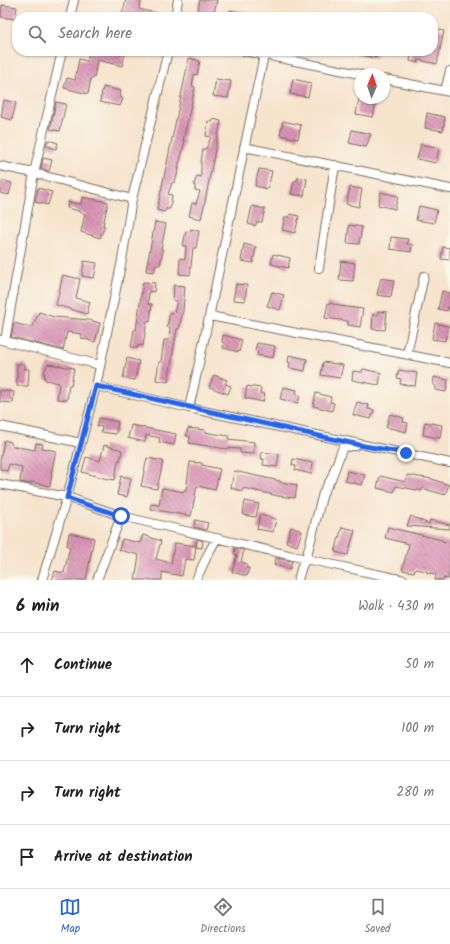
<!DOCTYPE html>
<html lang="en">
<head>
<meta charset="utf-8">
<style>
  body { margin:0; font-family:Kalam,sans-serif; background:#f2f2f2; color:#222 }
  .compass { position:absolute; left:354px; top:68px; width:36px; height:36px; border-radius:50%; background:#fff; box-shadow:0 1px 3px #0004; rotate:2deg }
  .stop { position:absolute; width:12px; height:12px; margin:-9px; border:3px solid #2563eb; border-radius:50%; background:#fff }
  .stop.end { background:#2563eb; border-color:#fff; box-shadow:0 1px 4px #0008 }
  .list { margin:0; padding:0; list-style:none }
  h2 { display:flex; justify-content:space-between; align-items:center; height:52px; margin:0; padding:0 16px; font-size:17px }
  h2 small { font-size:13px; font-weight:400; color:#767676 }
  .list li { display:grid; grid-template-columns:26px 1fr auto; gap:12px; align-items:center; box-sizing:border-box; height:64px; padding:0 16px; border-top:1px solid #e0e0e0 }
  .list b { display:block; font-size:15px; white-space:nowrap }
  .list em { font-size:13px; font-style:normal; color:#767676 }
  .icon { flex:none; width:22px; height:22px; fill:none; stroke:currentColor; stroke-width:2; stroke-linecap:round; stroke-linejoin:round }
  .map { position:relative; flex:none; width:450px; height:580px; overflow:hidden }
  .search { position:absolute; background:#fff; box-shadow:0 1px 3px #0004; left:12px; right:12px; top:12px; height:44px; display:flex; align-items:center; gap:10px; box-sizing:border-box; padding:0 14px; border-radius:16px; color:#767676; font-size:15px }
  .sheet { height:308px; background:#fff }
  nav { display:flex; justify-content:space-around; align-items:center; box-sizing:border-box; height:56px; border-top:1px solid #e0e0e0; background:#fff; font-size:11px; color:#767676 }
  nav a { display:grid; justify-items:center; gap:2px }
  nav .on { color:#2563eb }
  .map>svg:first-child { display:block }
  .building { fill:url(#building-back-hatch) }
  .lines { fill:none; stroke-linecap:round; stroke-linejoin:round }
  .minor-casing { stroke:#7c6b5b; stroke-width:10 }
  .minor { stroke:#fff; stroke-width:8 }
  .route { stroke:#2563eb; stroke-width:5 }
</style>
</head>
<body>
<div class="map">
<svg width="450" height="580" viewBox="0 0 450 580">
  <defs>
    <pattern id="building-back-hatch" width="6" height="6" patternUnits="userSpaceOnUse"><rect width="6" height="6" fill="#d993b5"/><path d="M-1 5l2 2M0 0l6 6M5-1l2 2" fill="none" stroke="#b17893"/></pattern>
  </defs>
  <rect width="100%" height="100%" fill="#fbf7ec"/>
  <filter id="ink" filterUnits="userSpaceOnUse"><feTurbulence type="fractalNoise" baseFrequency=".025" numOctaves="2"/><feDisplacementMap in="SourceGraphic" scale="8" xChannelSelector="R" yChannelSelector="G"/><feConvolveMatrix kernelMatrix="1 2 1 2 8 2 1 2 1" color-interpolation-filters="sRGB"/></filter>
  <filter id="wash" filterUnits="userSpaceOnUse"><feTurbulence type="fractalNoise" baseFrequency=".012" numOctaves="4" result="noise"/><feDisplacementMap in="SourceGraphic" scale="16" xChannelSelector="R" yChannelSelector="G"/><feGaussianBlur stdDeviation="0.9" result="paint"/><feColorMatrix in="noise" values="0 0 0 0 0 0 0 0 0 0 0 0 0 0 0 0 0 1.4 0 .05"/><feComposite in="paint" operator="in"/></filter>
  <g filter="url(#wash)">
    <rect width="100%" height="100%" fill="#f6e4cd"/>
    <g id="blocks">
      <!-- building -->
      <path class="building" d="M126,0H141L139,9L162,15V17H121Z
        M200,0H217L213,17H196Z
        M2,5L17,7L15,19L1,17Z
        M230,10L250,14V17H229Z
        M433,28L444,31L437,64L419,60L418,63L410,61L412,51H433Z
        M90,51H126L122,66L97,60L94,78H91L88,94L64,88L67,78L75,80L79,59L87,61Z
        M355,51H378L376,58L355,54Z
        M189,58L200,61L197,75L194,74L192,86L195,87L183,141H185L178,168H179L175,182L172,183L168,194L172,195L170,209H166L164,212L157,210Z
        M216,79L231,81L228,98L213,96Z
        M293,79L311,83L308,97L290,94Z
        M103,87L121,91L120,97L123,99L120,106L100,102Z
        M359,99L376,102L373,117L356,114Z
        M4,100L16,103L12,120L1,117Z
        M56,102L66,104L60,131L50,129Z
        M427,113L445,117L443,131L425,128Z
        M213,119L221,121L210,175L205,202L201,219L189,216L192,203L196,204L200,191L195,190V186L194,184L197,176L201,177V162L203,149H206L211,137L206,136L208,121L212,122Z
        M283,121L301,125L298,139L280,135Z
        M352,130L371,134L366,147L349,143Z
        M48,140L58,143L56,149L46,146Z
        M421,144L439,148L436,163L417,159Z
        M43,158L52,160L49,171L41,169Z
        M259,169L272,171L268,189L255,186Z
        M298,177L307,179L304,196L291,194L294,181L298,180Z
        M0,180L12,183L9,195L0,193Z
        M350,187L362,189L359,207L346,204Z
        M38,188L52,192L48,205L35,202Z
        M381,192L398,196L395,209L378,205Z
        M82,197L108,202L103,226H105L100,238L81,232L85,214L79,212V211L67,208L68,202L81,204Z
        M252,206L265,209L262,222H257L255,226L248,224Z
        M419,206L437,210L434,223L416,220Z
        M290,214L299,216L295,233L282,230L285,217H289Z
        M155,222L166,224L161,249L163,250L160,265H156L154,272L146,271Z
        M349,225L362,227L359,244L347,243Z
        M191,229L199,231L196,248H193L190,275L179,274L180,258L185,259L186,246H183L186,231L190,232Z
        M391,237L408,239L407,244H412L411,252L390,249Z
        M244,244L256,247L253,263L241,261Z
        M443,247L450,248V260L441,259Z
        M273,254L290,258L288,268L271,264Z
        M84,261L97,263L94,278L82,276Z
        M341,261L355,263L353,281L339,280Z
        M63,275L80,279L76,298L90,302L87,314L56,305Z
        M381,278L394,280L391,297L377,295Z
        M143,282L155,283L154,292L149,291L148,304H152L150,322L147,321L143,346L138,345V348L131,347L134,330H136Z
        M236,284L247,285L245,301L233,300Z
        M174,285L185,286L183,311L179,329H177L168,382L156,380L159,362H161L164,340H169L170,327H167L170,312L174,313L177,301L173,300Z
        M442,291L450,293V308L448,307L447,311L438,309Z
        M272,292L284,295L280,310L267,306Z
        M328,303L339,305V306L363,309L360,327L348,325V321L325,318Z
        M378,311L387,312L385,330L372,329L373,314L378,315Z
        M39,312L54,317L89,320L100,323L95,342L81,338L82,334L67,332L63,350L11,337L14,323L32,328Z
        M435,323L448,326L445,341L432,339Z
        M223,335L242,340L239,352L223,348L224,343L222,342Z
        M257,343L275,346L273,358L257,355L258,351L255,350Z
        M289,355L307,359L305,371L289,368L290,363L288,362Z
        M127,358L139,361L135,380L123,378Z
        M323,362L343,365L340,378L321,375Z
        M17,364H25V369H29L28,386H17Z
        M48,364L74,368L71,385H69L67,400L57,399L59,383L45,380L44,372Z
        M363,369L381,373L379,385L352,380L353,371L362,372Z
        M399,370L417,373L415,386L400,384L401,379L397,378Z
        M214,375L227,380L225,384L231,386L228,394L209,387Z
        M434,377L448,380L446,392L435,390V385H433Z
        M247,386L261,388L260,393L265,394L263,402L245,398Z
        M283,387L297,390L296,395H300L298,403L280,399Z
        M0,390L14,392L13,403L0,402Z
        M316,393L331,397L330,402L334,403L332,411L313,406Z
        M357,402L369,405L368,409L374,410L371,419L353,415Z
        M390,414L404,418L403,422L408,423L406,432L386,427Z
        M99,418L118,422L116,434L101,432L102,427L97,426Z
        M425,422L442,425L440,438L423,435Z
        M131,425L176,434L174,445L159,442L160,438L146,435L145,442L128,438Z
        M188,428L205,430L204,432L229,436L228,439L254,442V454L240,453V449L227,448V449L189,443L190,436H186Z
        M4,440L11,442V444L13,446L35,450L36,443L43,444L42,448L56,451L51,474H52L50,486L31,482V484L20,482L22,467L9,464L7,471L0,469V461Z
        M104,445L122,450L120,461L118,460L115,480L104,478L82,472L86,457L100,461Z
        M262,452L279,454L277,467L263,465L264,459H261Z
        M147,458L163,461L157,489L141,486Z
        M293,459L313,463L311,474L295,470L296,466L292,465Z
        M190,462L202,463V465L220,469L215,490L197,486L191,516L150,509L151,504L159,505L162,488L184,492V490H186Z
        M234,471L280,481V482L297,485L295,498L278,496L243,488L242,491L231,488Z
        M347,471L365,475L362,485L345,481Z
        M407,475L432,479L449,485L445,495L422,488V491L396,486L394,492L377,488L380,476L406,482Z
        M121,476L131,478L127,497L117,495Z
        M245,501L259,504L256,517L243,515Z
        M260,515L276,519L273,532L257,529Z
        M411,516L429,524L430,520L450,525V529L407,526Z
        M195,520L208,523L206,530L194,527Z
        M291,527L302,531L297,546L286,542Z
        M342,527L355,530L348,555L335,552Z
        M388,527L442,540V541L450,543V570L448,579L444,578V580H435L436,574L427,573V571L415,569L414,572L402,570L409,544L385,538Z
        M69,533L94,538L86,580H52L55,571L64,573L70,546H67Z
        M143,535L161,541L156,559L171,563L175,543L196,546L194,560L185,559L182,576L162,572V580H135L139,555L119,550L122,539L140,543Z
        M197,539L203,541L202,548L196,547Z
        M235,548L244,550L241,562L247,564L246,568H249L247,576L232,572L237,555L234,554Z
        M276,558L292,561L290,569L274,565Z"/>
    </g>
  </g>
  <g filter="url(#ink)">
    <use href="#blocks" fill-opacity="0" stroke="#7c6b5b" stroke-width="1"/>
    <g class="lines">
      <defs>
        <path id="minor" d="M70,17L74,0
          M175,17L178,0
          M168,51L132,199L122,260L96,386L67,497L121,516L306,559L404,580
          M244,51L360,74
          M384,79L450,92
          M445,91L450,71
          M244,147L450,189
          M0,166L34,173L132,199
          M319,268L335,165
          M210,316L450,363
          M1,340L100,365
          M5,341L34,173L62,51
          M407,354L424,276
          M96,386L189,408L450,463
          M189,408C216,291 238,173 264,56
          M0,426L81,443
          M0,484L67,497L42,580
          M97,580L121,516
          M196,580L208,554L217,538
          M298,580L302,566L306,559L323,493L331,479L343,447L355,446"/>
      </defs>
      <!-- minor casing -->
      <use href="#minor" class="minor-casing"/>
      <!-- minor -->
      <use href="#minor" class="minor"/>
    </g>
  </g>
  <g class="lines" filter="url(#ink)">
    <!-- route -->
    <path class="route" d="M121,516L67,498L96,386L364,446L406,453"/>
  </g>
</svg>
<svg class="compass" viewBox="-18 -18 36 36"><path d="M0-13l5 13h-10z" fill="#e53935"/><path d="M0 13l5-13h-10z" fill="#767676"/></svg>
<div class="stop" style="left:121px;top:516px"></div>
<div class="stop end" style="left:406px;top:453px"></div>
<div class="search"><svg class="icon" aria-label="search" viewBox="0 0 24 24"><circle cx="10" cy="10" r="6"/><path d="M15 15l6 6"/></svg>Search here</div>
</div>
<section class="sheet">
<h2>6 min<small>Walk · 430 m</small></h2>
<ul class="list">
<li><svg class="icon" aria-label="ahead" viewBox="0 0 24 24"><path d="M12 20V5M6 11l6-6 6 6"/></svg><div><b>Continue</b></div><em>50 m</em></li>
<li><svg class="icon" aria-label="right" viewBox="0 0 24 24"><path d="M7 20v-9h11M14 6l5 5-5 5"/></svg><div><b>Turn right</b></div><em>100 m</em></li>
<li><svg class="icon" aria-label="right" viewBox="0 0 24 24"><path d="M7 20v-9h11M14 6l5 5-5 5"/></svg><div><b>Turn right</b></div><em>280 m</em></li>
<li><svg class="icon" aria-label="arrive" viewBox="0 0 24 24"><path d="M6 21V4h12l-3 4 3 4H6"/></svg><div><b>Arrive at destination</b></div></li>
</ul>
</section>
<nav>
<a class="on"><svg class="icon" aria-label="map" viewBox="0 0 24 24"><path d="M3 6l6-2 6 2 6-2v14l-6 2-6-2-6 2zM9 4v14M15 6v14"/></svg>Map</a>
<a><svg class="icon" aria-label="directions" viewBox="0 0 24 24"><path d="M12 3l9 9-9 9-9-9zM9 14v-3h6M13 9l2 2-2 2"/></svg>Directions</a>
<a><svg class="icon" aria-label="saved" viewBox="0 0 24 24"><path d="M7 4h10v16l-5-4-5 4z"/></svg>Saved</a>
</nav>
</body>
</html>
